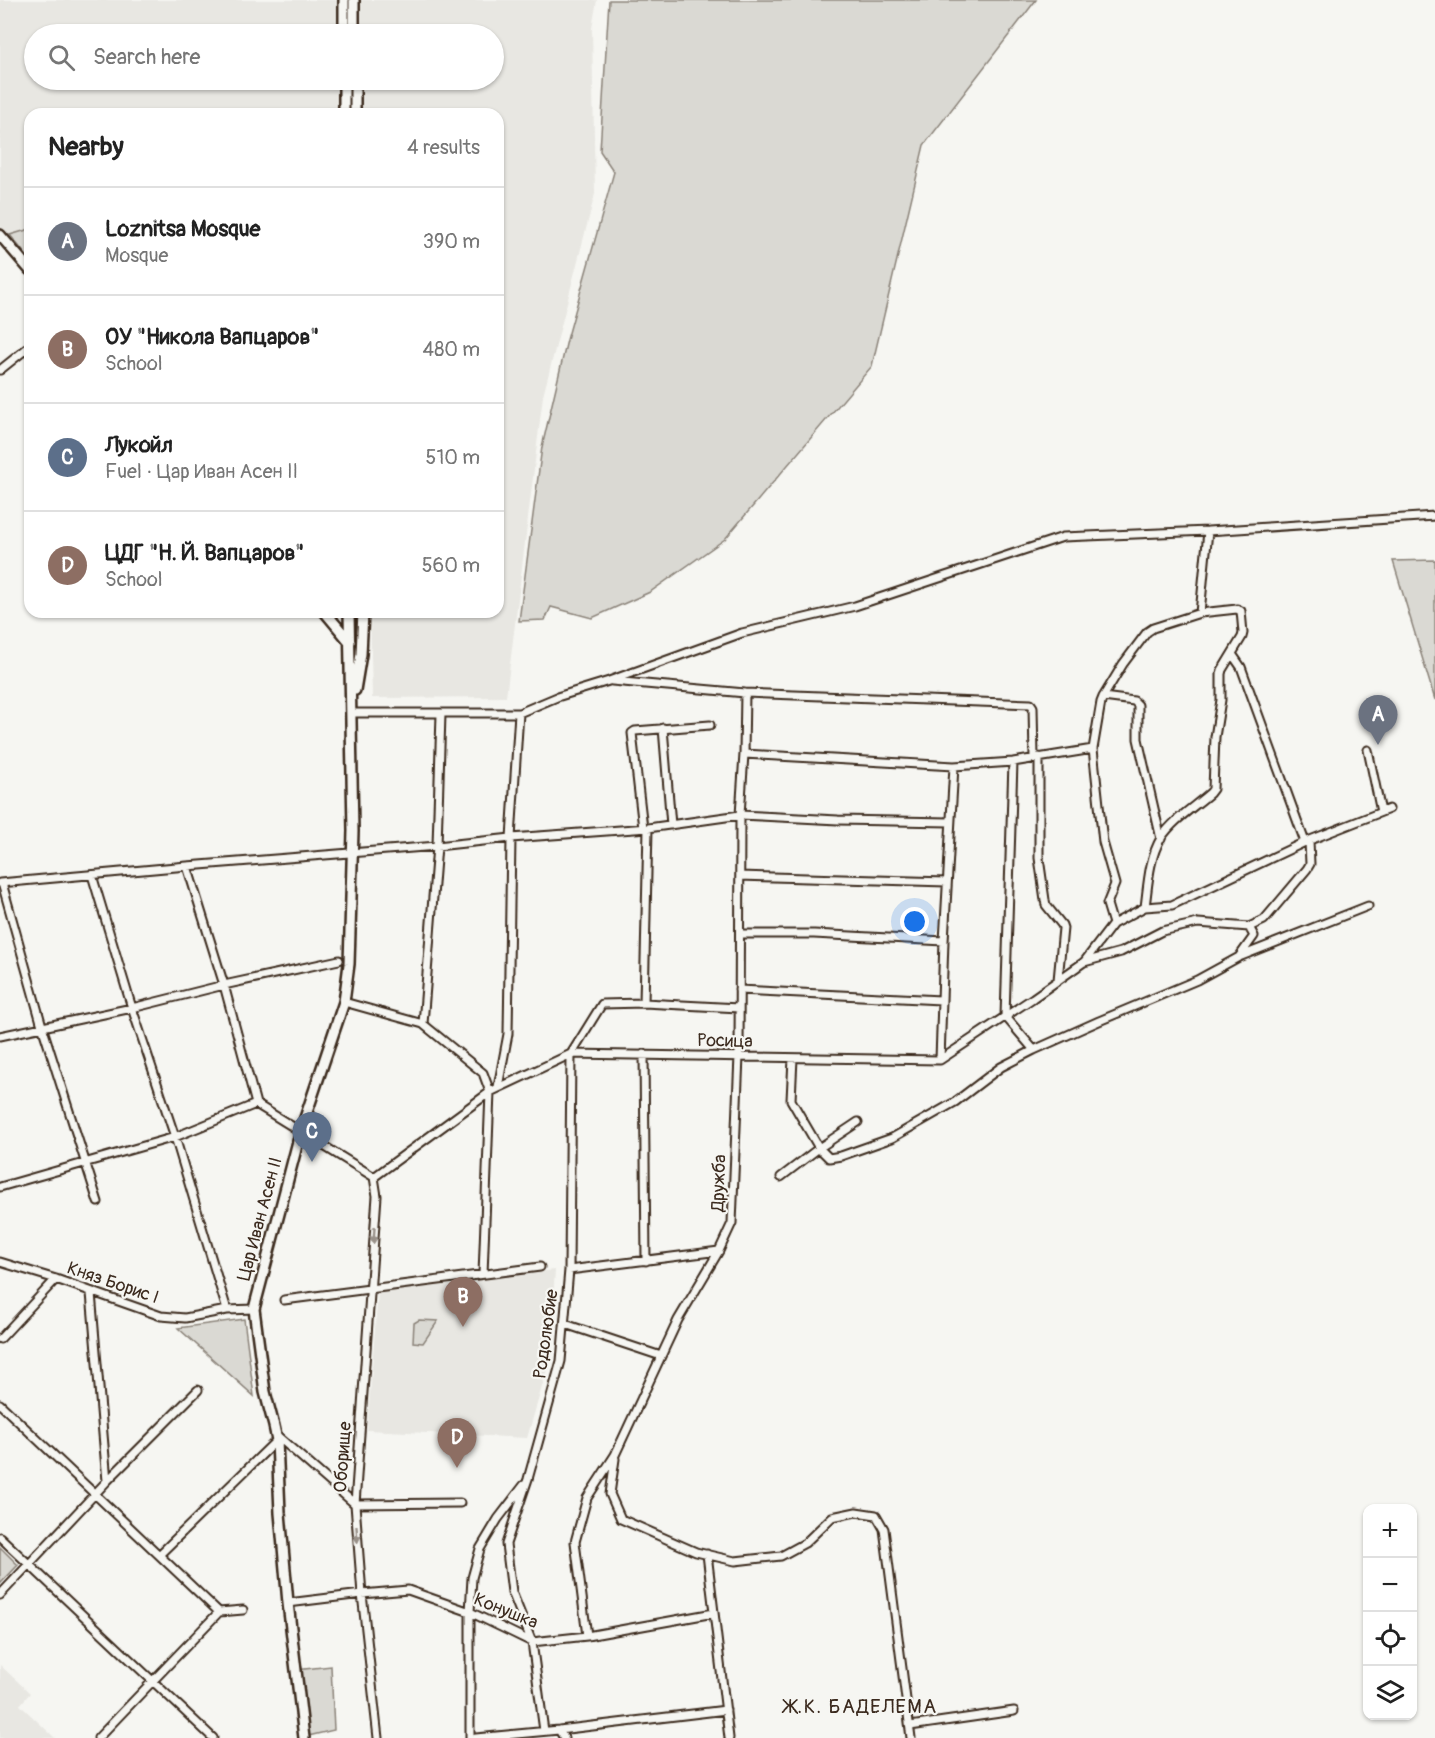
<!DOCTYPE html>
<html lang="en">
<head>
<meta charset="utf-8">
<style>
  body { margin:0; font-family:Pangolin,sans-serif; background:#f6f6f6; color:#222 }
  .controls { position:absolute; right:18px; bottom:18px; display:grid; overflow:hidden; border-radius:12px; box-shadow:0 2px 4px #0004 }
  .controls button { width:54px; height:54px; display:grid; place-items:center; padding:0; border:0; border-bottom:2px solid #e0e0e0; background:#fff; color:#222; font:30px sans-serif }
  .you { position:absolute; left:915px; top:922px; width:21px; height:21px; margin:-15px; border:4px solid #fff; border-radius:50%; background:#1a73e8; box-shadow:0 0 0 9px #1a73e833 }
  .badge { display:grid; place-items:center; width:39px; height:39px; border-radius:50%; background:#111827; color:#fff; font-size:20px; font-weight:700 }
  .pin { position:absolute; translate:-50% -50px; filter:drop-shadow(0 2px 3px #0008) }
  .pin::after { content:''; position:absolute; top:32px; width:21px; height:18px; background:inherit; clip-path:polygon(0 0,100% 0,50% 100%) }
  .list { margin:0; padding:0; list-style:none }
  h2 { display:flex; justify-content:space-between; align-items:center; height:78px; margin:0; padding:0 24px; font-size:26px }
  h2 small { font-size:20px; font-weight:400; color:#767676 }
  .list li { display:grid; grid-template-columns:39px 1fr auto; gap:18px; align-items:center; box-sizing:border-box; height:108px; padding:0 24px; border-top:2px solid #e0e0e0 }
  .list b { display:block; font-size:22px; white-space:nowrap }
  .list p { margin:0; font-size:20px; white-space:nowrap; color:#767676 }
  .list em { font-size:20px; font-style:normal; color:#767676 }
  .icon { flex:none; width:33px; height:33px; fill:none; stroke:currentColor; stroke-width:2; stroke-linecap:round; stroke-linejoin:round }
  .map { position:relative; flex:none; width:1435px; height:1738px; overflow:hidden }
  .search { position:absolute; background:#fff; box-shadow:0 2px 4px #0004; left:24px; top:24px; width:480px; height:66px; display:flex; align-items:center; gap:15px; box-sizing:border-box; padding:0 21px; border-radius:33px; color:#767676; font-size:22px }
  .panel { position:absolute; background:#fff; box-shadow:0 2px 4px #0004; left:24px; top:108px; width:480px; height:510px; border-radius:18px }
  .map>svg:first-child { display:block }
  .built { fill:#e8e7e2; fill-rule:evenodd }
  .green { fill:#dad9d3; stroke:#8a8278; stroke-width:1.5 }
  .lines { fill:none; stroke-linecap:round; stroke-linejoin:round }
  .minor-casing { stroke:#3b2a1e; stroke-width:11 }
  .tertiary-casing { stroke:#3b2a1e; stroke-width:14 }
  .minor { stroke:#f6f6f2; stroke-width:7 }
  .tertiary { stroke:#f6f6f2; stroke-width:9 }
  .oneway { fill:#989088 }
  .labels { text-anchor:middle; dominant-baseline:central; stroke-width:4.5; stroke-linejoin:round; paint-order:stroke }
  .street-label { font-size:18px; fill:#3b2a1e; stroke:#f6f6f2 }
  .neighbourhood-label { font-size:20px; letter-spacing:1.5px; fill:#3b2a1e; stroke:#f6f6f2 }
</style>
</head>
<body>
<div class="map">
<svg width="1435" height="1738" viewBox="0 0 1435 1738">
  <rect width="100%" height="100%" fill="#f6f6f2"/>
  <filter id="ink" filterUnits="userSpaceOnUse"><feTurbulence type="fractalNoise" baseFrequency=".0167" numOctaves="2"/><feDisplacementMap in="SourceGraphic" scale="12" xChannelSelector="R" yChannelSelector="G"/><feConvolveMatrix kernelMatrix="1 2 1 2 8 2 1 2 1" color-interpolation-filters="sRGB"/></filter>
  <g filter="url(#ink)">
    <!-- built -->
    <path class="built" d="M0,0H597L592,28L595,194L543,396L506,697L372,698L370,612H498V114H30V229L0,238ZM34,34H494V80H34Z
      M555,1270L549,1363L527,1438L367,1430L378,1291Z
      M0,1665L30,1693L20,1705L55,1738H0Z"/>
    <!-- green -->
    <path class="green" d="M609,0H1036L924,145L872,366L725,539L650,592L592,618L551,607L545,620L519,621L542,447L567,340L614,172L600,151Z
      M30,229V260L10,235Z
      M1435,560V700L1393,561Z
      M244,1319L254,1396L178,1328Z
      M419,1320L438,1321L423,1343L413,1342L414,1323Z
      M0,1547L18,1565L0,1584Z
      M331,1666L334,1730L304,1737L296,1670Z"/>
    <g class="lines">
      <defs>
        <path id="minor" d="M0,370L30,346
          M1200,613L1208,531
          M1232,654L1241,667L1305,842
          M612,681L745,693L1031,704L1033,707L1034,758
          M1103,697L1134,701L1138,705V739L1161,839
          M351,713H519L557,697L609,681L742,633L855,606L1063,537L1208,531L1435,516
          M663,728L671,825
          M1368,750L1381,812
          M744,754L954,766L1013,762L1093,749
          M1039,757V858L1045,900L1046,905L1062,925L1063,928L1058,980
          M1013,762L1005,1016L1034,1050
          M643,828L632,733L635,731L710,725
          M187,866L224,985L256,1104
          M92,875L132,1008L175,1137L227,1310
          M740,876L947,882
          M0,883L187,866L437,846L511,838L648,828L740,815L838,820L950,822
          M2,883L42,1026L98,1202
          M1113,924L1107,904L1115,884L1103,842L1093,749L1101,702L1103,697L1123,664L1147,632L1153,628L1200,613L1237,609L1241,611L1243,633L1242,637L1222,670L1221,674V700L1215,737L1213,789L1210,793C1194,807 1173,820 1161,838C1149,858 1148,885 1145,907
          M740,934H814L944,941
          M1239,957L1368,906
          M1084,962L1121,952L1162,931L1198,923L1249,927L1264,920L1307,869L1310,864L1309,841
          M739,990L941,1000
          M344,1002L423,1024L483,1073L490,1092L483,1274
          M644,1003L648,828
          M423,1024L437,846L441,714
          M0,1036L132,1008L224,985L339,960
          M644,1054L646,1261
          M793,1058L791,1100L819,1148L829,1158L841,1156L892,1138L955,1102L1001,1067L1034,1050L1099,1021L1197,980L1239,957L1254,936L1249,927
          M940,1060L944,941L954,766
          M498,1087L508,1034L511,838L519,713
          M374,1177L490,1092L571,1054L940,1060L1033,998L1084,962L1113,924L1145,907L1172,905L1305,842L1389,809
          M374,1177L377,1196L355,1504L362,1594L378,1738
          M781,1177L819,1148L858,1122
          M0,1187L175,1137L256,1104L374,1177
          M0,1262L56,1279L161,1316L185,1318L227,1310L254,1309
          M569,1270L719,1251
          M91,1293L107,1481
          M284,1300L540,1267
          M565,1324L661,1356
          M0,1339L56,1279
          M0,1404L219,1612L243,1610
          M275,1434L355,1504L460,1503
          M615,1459L610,1494L621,1519L696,1552L735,1561L781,1556L805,1543L832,1517L856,1512L876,1515L884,1529L911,1738
          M0,1537L213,1738
          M707,1554L729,1738
          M159,1555L277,1440
          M0,1595L107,1481L198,1390
          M288,1603L362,1594L408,1590L470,1612L532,1642L587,1636L714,1613
          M587,1636L575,1542L587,1498L615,1455L678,1320L719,1251L732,1223L739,1056L740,815L744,754L745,693
          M910,1726L1014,1711
          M559,1730L564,1738
          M544,1731L532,1642L512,1592L506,1544L528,1479L561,1361L569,1270L571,1054L602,1004L644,1003L739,1008
          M98,1738L219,1612
          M470,1738V1612L472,1578L480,1549L498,1519L524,1485
          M476,1738L559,1730L726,1710"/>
        <path id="tertiary" d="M354,0V34
          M344,34V0
          M355,80V114
          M344,114V80
          M0,235L30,270
          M325,612L350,642
          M355,690L361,654L363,612
          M304,1738L288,1603L280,1513L277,1440L274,1426L265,1392L254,1309L301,1130L344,1002L349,964L353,831L349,612"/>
      </defs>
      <!-- minor casing -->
      <use href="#minor" class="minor-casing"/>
      <!-- tertiary casing -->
      <use href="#tertiary" class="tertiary-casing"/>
      <!-- minor -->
      <use href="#minor" class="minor"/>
      <!-- tertiary -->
      <use href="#tertiary" class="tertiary"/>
    </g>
    <!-- one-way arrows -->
    <defs><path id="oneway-solid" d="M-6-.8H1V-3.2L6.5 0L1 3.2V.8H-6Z" transform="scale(1.5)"/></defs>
    <g class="oneway">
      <use href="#oneway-solid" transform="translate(374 1235) rotate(94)"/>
      <use href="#oneway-solid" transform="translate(357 1534) rotate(86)"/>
    </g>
  </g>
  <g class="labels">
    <!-- street labels -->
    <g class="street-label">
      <text transform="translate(725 1041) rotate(1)">Росица</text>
      <text transform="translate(719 1183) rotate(-88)">Дружба</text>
      <text transform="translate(260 1219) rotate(-75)">Цар Иван Асен II</text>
      <text transform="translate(113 1283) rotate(19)">Княз Борис I</text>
      <text transform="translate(546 1334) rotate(-82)">Родолюбие</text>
      <text transform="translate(343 1457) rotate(-86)">Оборище</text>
      <text transform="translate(506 1611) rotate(22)">Конушка</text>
    </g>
    <!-- neighbourhood labels -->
    <g class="neighbourhood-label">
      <text x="861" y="1706">Ж.К. БАДЕЛЕМА</text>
    </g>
  </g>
</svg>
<div class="controls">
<button>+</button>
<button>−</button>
<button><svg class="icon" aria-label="locate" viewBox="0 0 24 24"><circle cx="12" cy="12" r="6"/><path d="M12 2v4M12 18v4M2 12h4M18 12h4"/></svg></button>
<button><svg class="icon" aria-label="layers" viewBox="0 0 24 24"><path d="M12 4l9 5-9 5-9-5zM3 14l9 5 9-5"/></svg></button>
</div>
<div class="you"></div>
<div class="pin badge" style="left:1378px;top:745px;background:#6b7280">A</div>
<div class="pin badge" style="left:463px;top:1327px;background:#8d6e63">B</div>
<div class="pin badge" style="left:312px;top:1162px;background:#5c6f8a">C</div>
<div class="pin badge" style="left:457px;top:1468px;background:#8d6e63">D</div>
<div class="search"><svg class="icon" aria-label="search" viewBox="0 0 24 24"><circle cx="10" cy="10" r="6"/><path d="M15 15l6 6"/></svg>Search here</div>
<section class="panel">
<h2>Nearby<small>4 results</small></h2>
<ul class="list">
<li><span class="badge" style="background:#6b7280">A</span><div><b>Loznitsa Mosque</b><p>Mosque</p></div><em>390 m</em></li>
<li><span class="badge" style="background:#8d6e63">B</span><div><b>ОУ &quot;Никола Вапцаров&quot;</b><p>School</p></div><em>480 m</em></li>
<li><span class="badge" style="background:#5c6f8a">C</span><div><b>Лукойл</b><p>Fuel · Цар Иван Асен II</p></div><em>510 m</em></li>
<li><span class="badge" style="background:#8d6e63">D</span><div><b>ЦДГ &quot;Н. Й. Вапцаров&quot;</b><p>School</p></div><em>560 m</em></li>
</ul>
</section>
</div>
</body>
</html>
